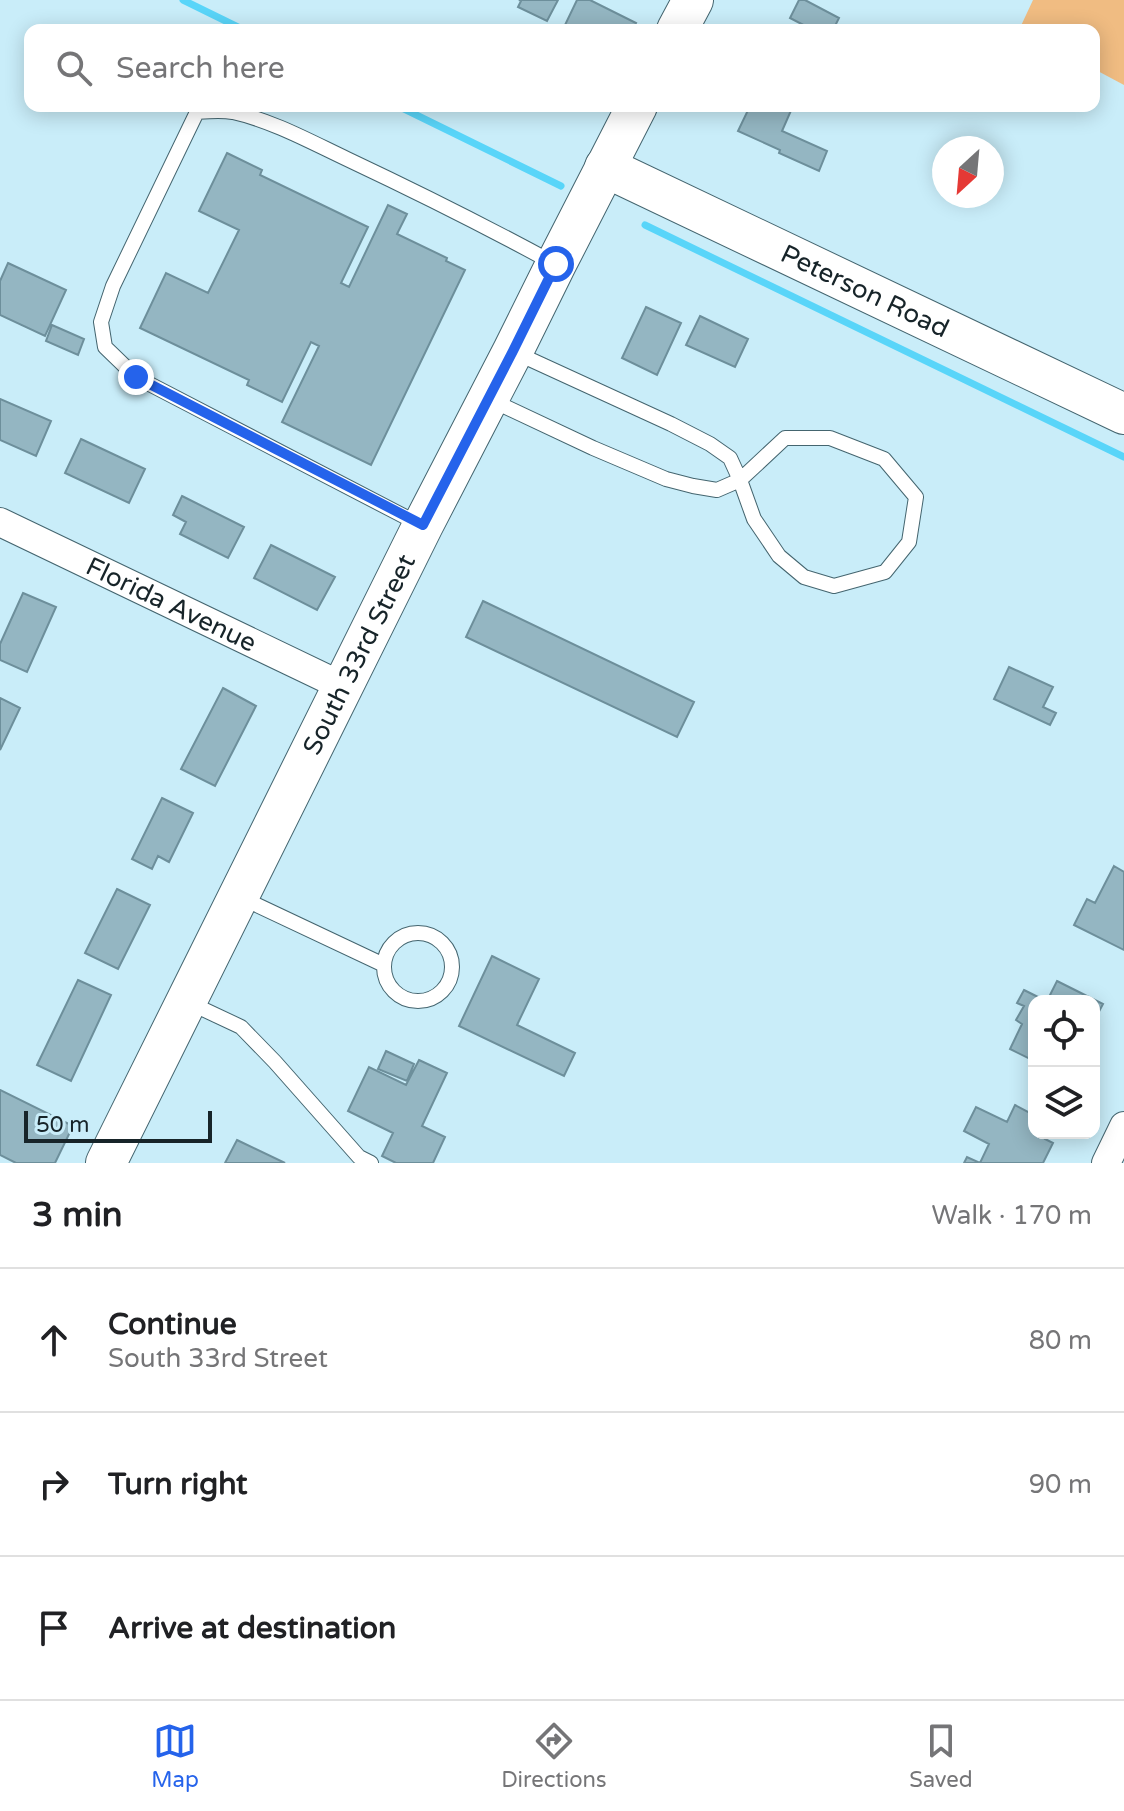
<!DOCTYPE html>
<html lang="en">
<head>
<meta charset="utf-8">
<style>
  body { margin:0; font-family:"Varela Round",sans-serif; background:#f2f2f2; color:#202124 }
  .controls { position:absolute; right:24px; bottom:24px; display:grid; overflow:hidden; border-radius:16px; box-shadow:0 4px 20px #0003 }
  .controls button { width:72px; height:72px; display:grid; place-items:center; padding:0; border:0; border-bottom:2px solid #e0e0e0; background:#fff; color:#202124; font:40px sans-serif }
  .compass { position:absolute; left:932px; top:136px; width:72px; height:72px; border-radius:50%; background:#fff; box-shadow:0 4px 20px #0003; rotate:206deg }
  .scale { position:absolute; left:24px; bottom:20px; width:188px; box-sizing:border-box; padding-left:8px; border:4px solid #172429; border-top:0; font-size:22px; line-height:28px; white-space:nowrap; color:#172429; -webkit-text-stroke:6px #c9edf9; paint-order:stroke }
  .stop { position:absolute; width:24px; height:24px; margin:-18px; border:6px solid #2563eb; border-radius:50%; background:#fff }
  .stop.end { background:#2563eb; border-color:#fff; box-shadow:0 2px 8px #0008 }
  .list { margin:0; padding:0; list-style:none }
  h2 { display:flex; justify-content:space-between; align-items:center; height:104px; margin:0; padding:0 32px; font-size:34px }
  h2 small { font-size:26px; font-weight:400; color:#757577 }
  .list li { display:grid; grid-template-columns:52px 1fr auto; gap:24px; align-items:center; box-sizing:border-box; height:144px; padding:0 32px; border-top:2px solid #e0e0e0 }
  .list b { display:block; font-size:30px; white-space:nowrap }
  .list p { margin:0; font-size:26px; white-space:nowrap; color:#757577 }
  .list em { font-size:26px; font-style:normal; color:#757577 }
  .icon { flex:none; width:44px; height:44px; fill:none; stroke:currentColor; stroke-width:2; stroke-linecap:round; stroke-linejoin:round }
  .map { position:relative; flex:none; width:1124px; height:1163px; overflow:hidden }
  .search { position:absolute; background:#fff; box-shadow:0 4px 20px #0003; left:24px; right:24px; top:24px; height:88px; display:flex; align-items:center; gap:20px; box-sizing:border-box; padding:0 28px; border-radius:16px; color:#757577; font-size:30px }
  .sheet { height:536px; background:#fff }
  nav { display:flex; justify-content:space-around; align-items:center; box-sizing:border-box; height:112px; border-top:2px solid #e0e0e0; background:#fff; font-size:22px; color:#757577 }
  nav a { display:grid; justify-items:center; gap:4px }
  nav .on { color:#2563eb }
  .map>svg:first-child { display:block }
  .green { fill:#f0bc82 }
  .lines { fill:none; stroke-linecap:round; stroke-linejoin:round }
  .stream { stroke:#59d5f9; stroke-width:7 }
  .building { fill:#94b6c2; stroke:#6d8f9b; stroke-width:2 }
  .lane-casing { stroke:#44656f; stroke-width:16 }
  .street-casing { stroke:#44656f; stroke-width:30 }
  .secondary-casing { stroke:#44656f; stroke-width:42 }
  .lane { stroke:#fff; stroke-width:14 }
  .street { stroke:#fff; stroke-width:28 }
  .secondary { stroke:#fff; stroke-width:40 }
  .route { stroke:#2563eb; stroke-width:10 }
  .labels { text-anchor:middle; dominant-baseline:central; stroke-width:6; stroke-linejoin:round; paint-order:stroke }
  .street-label { font-size:26px; fill:#172429; stroke:#c9edf9 }
</style>
</head>
<body>
<div class="map">
<svg width="1124" height="1163" viewBox="0 0 1124 1163">
  <rect width="100%" height="100%" fill="#c9edf9"/>
  <!-- green -->
  <path class="green" d="M1033,0H1124V85L1094,69V30H1019Z"/>
  <g class="lines">
    <!-- stream -->
    <path class="stream" d="M183,0L244,30
      M398,106L561,186
      M645,225L1124,457"/>
  </g>
  <!-- building -->
  <path class="building" d="M519,0H558L547,21L518,7L521,1Z
    M577,0H590L636,23L632,30H569L564,27Z
    M799,0H805L839,18L833,30H813L790,18Z
    M750,106H793L782,131L827,151L819,171L779,153L780,150L738,131Z
    M227,153L262,170L260,175L368,227L341,283L349,287L388,205L407,214L397,234L447,258L446,261L465,270L371,465L282,422L319,346L311,342L282,402L247,385L249,380L140,328L166,273L208,293L239,230L199,211Z
    M8,263L66,290L45,336L0,315V281Z
    M646,307L681,323L657,375L622,358Z
    M700,316L748,339L735,367L686,345Z
    M52,325L84,339L78,355L46,341Z
    M0,399L51,421L36,456L0,440Z
    M81,439L145,469L129,503L65,473Z
    M182,496L244,527L228,558L180,534L186,522L173,515Z
    M271,545L335,577L317,610L254,578Z
    M23,593L56,607L27,672L0,660V644Z
    M483,601L694,702L677,737L466,637Z
    M1009,667L1053,687L1043,707L1056,713L1050,725L994,699Z
    M223,688L256,706L215,786L181,769Z
    M0,698L20,708L0,750Z
    M162,798L193,813L169,862L158,856L152,869L132,859Z
    M1114,866L1124,872V950L1074,925L1087,899L1095,903Z
    M117,889L150,905L118,969L85,953Z
    M492,956L539,979L517,1025L575,1053L564,1076L459,1026Z
    M78,980L111,995L71,1081L37,1065Z
    M1057,981L1103,1004L1094,1021V1001H1047Z
    M1024,990L1046,1001H1034V1061L1010,1049L1022,1024L1016,1020L1024,1006L1017,1003Z
    M386,1051L414,1064L407,1081L378,1069Z
    M419,1060L447,1073L422,1126L445,1137L433,1163H396L382,1156L393,1133L348,1111L369,1067L406,1085Z
    M0,1090L73,1126L55,1163H16L0,1155Z
    M1015,1105L1034,1115V1133H1048L1045,1139L1053,1143L1043,1163H964L967,1157L980,1163L989,1144L964,1131L976,1107L1007,1122Z
    M237,1140L285,1163H225Z"/>
  <g class="lines">
    <defs>
      <path id="lane" d="M491,400L593,448L666,479L693,486L717,490L740,480L730,458L710,444L671,424L514,352
        M785,438H830L884,459L916,497L909,542L885,572L834,586L804,577L779,556L754,519L740,480Z
        M419,524L136,377L105,347L101,322L113,286L197,112C210,111 221,110 233,112C273,121 311,142 347,159C417,192 487,227 555,264
        M242,898L384,965
        M384 967a34 34 0 1 1 68 0a34 34 0 1 1-68 0Z
        M190,1003L241,1027L275,1062L359,1157L371,1163"/>
      <g id="street">
        <path id="s1" d="M0,522L342,686"/>
        <path d="M1106,1163L1124,1126"/>
      </g>
      <g id="secondary">
        <path d="M677,30L693,0"/>
        <path id="s2" d="M605,167L1124,414"/>
        <path id="s3" d="M106,1163L423,525L513,351L556,264L637,106"/>
      </g>
    </defs>
    <!-- lane casing -->
    <use href="#lane" class="lane-casing"/>
    <!-- street casing -->
    <use href="#street" class="street-casing"/>
    <!-- secondary casing -->
    <use href="#secondary" class="secondary-casing"/>
    <!-- lane -->
    <use href="#lane" class="lane"/>
    <!-- street -->
    <use href="#street" class="street"/>
    <!-- secondary -->
    <use href="#secondary" class="secondary"/>
  </g>
  <g class="lines">
    <!-- route -->
    <path class="route" d="M136,377L423,525L513,351L556,264"/>
  </g>
  <g class="labels">
    <!-- street labels -->
    <g class="street-label">
      <text stroke="none"><textPath href="#s2" startOffset="288">Peterson Road</textPath></text>
      <text stroke="none"><textPath href="#s1" startOffset="190">Florida Avenue</textPath></text>
      <text stroke="none"><textPath href="#s3" startOffset="568">South 33rd Street</textPath></text>
    </g>
  </g>
</svg>
<div class="controls">
<button><svg class="icon" aria-label="locate" viewBox="0 0 24 24"><circle cx="12" cy="12" r="6"/><path d="M12 2v4M12 18v4M2 12h4M18 12h4"/></svg></button>
<button><svg class="icon" aria-label="layers" viewBox="0 0 24 24"><path d="M12 4l9 5-9 5-9-5zM3 14l9 5 9-5"/></svg></button>
</div>
<svg class="compass" viewBox="-18 -18 36 36"><path d="M0-13l5 13h-10z" fill="#e53935"/><path d="M0 13l5-13h-10z" fill="#757577"/></svg>
<div class="scale">50 m</div>
<div class="stop" style="left:556px;top:264px"></div>
<div class="stop end" style="left:136px;top:377px"></div>
<div class="search"><svg class="icon" aria-label="search" viewBox="0 0 24 24"><circle cx="10" cy="10" r="6"/><path d="M15 15l6 6"/></svg>Search here</div>
</div>
<section class="sheet">
<h2>3 min<small>Walk · 170 m</small></h2>
<ul class="list">
<li><svg class="icon" aria-label="ahead" viewBox="0 0 24 24"><path d="M12 20V5M6 11l6-6 6 6"/></svg><div><b>Continue</b><p>South 33rd Street</p></div><em>80 m</em></li>
<li><svg class="icon" aria-label="right" viewBox="0 0 24 24"><path d="M7 20v-9h11M14 6l5 5-5 5"/></svg><div><b>Turn right</b></div><em>90 m</em></li>
<li><svg class="icon" aria-label="arrive" viewBox="0 0 24 24"><path d="M6 21V4h12l-3 4 3 4H6"/></svg><div><b>Arrive at destination</b></div></li>
</ul>
</section>
<nav>
<a class="on"><svg class="icon" aria-label="map" viewBox="0 0 24 24"><path d="M3 6l6-2 6 2 6-2v14l-6 2-6-2-6 2zM9 4v14M15 6v14"/></svg>Map</a>
<a><svg class="icon" aria-label="directions" viewBox="0 0 24 24"><path d="M12 3l9 9-9 9-9-9zM9 14v-3h6M13 9l2 2-2 2"/></svg>Directions</a>
<a><svg class="icon" aria-label="saved" viewBox="0 0 24 24"><path d="M7 4h10v16l-5-4-5 4z"/></svg>Saved</a>
</nav>
</body>
</html>
